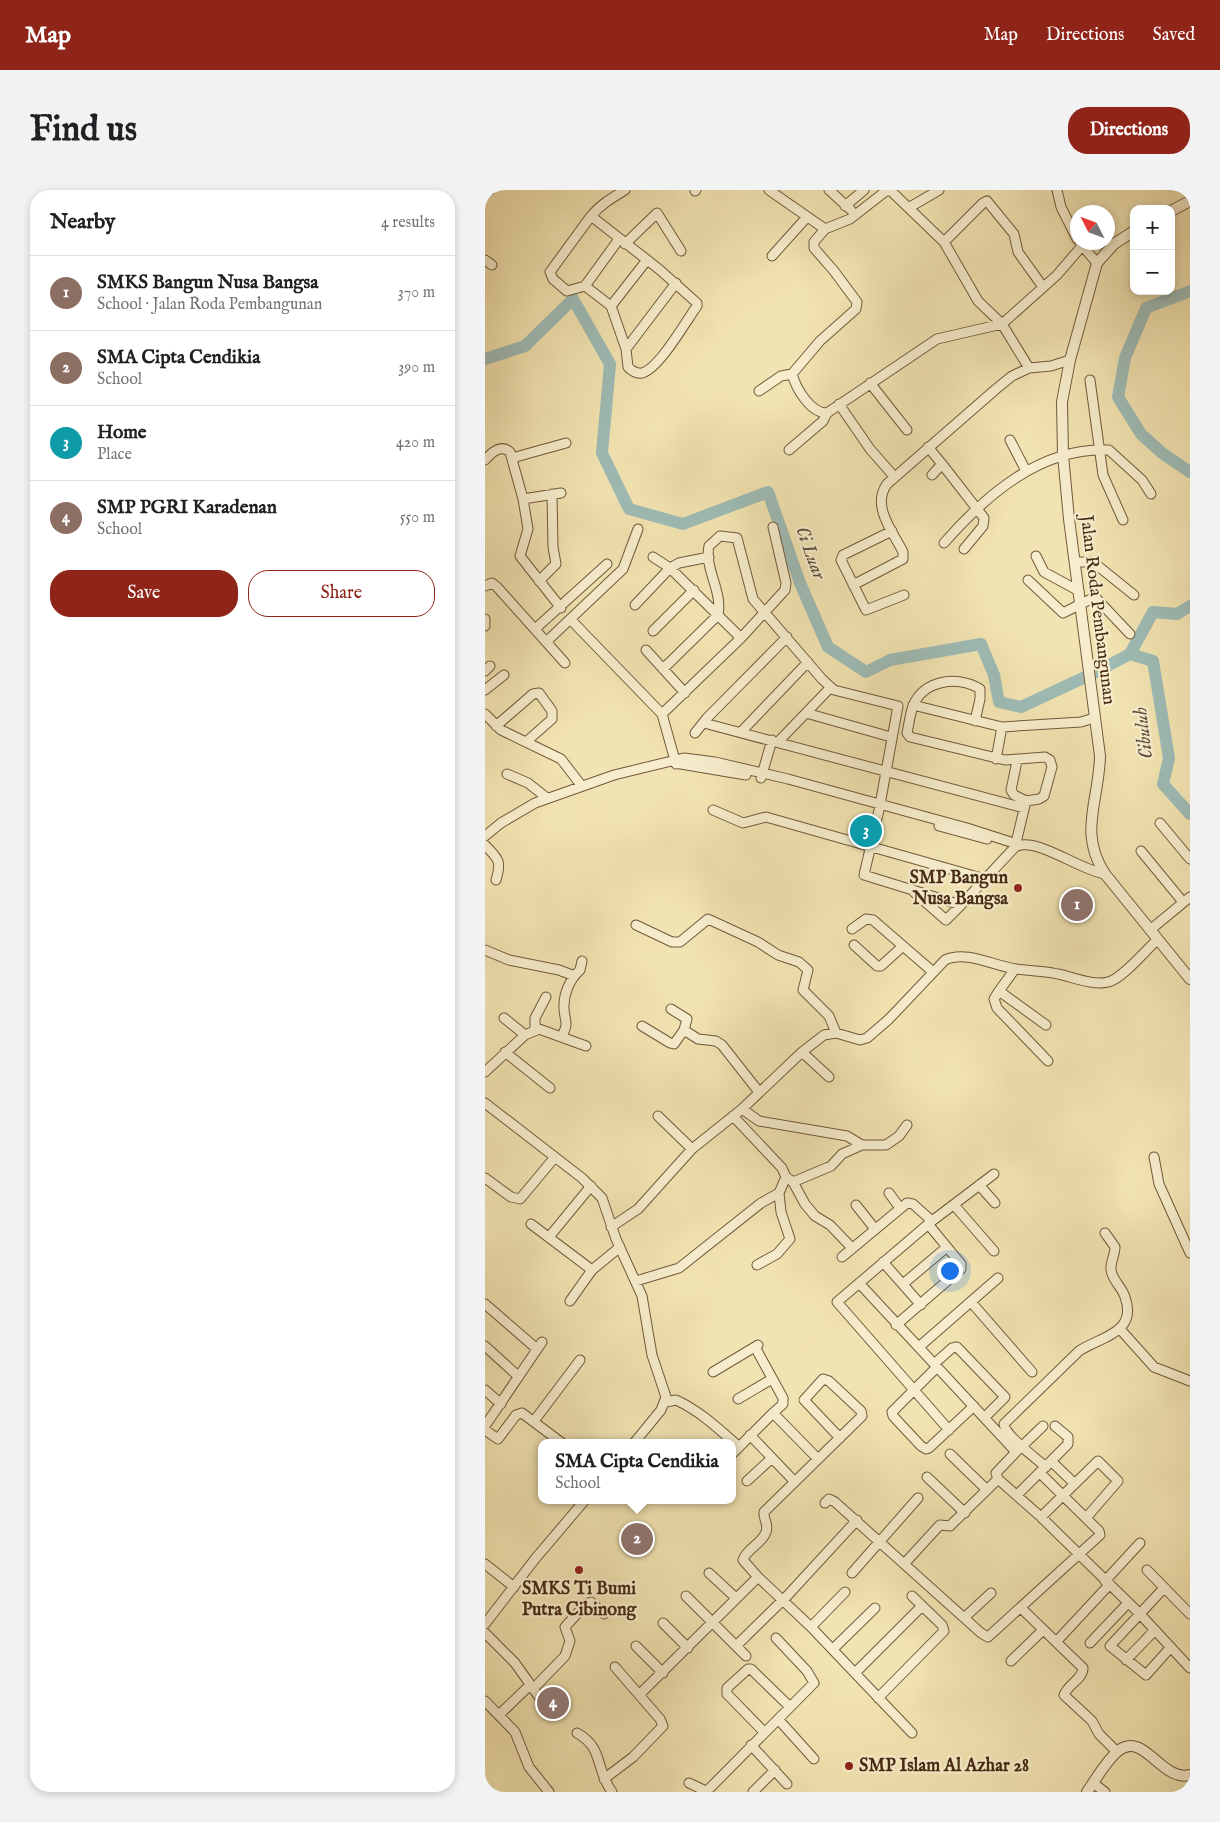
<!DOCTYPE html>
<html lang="en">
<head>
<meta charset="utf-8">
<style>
  body { margin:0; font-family:"IM FELL English",serif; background:#f2f2f2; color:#202124 }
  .controls { position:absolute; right:15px; top:15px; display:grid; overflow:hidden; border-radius:10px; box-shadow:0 2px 8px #0003 }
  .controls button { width:45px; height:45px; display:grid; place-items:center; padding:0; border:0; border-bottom:1px solid #e0e0e0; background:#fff; color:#202124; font:25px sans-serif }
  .compass { position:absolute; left:585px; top:15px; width:45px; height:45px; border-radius:50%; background:#fff; box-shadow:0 2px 8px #0003; rotate:312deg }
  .you { position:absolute; left:464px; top:1080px; width:18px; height:18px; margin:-12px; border:4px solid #fff; border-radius:50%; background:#1a73e8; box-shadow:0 0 0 8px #1a73e833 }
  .badge { display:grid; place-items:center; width:32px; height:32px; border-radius:50%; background:#8f2418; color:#fff; font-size:16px; font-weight:700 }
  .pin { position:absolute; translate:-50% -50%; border:2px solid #fff; box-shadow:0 1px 5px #0006 }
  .popup { position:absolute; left:53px; top:1249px; width:198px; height:65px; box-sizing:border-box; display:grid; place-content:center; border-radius:10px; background:#fff; filter:drop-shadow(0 1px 4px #0005); font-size:16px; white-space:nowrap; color:#757577 }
  .popup b { font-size:19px; color:#202124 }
  .popup::after { content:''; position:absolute; left:50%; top:100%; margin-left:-10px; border:10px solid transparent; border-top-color:#fff }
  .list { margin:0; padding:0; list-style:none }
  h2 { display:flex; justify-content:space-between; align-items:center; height:65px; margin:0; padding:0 20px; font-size:21px }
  h2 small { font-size:16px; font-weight:400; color:#757577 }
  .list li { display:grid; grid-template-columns:32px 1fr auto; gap:15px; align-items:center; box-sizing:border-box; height:75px; padding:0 20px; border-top:1px solid #e0e0e0 }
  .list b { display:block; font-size:19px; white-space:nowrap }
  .list p { margin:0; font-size:16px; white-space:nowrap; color:#757577 }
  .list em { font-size:16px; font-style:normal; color:#757577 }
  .actions { display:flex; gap:10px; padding:15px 20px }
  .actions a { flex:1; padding:11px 0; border:1px solid #8f2418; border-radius:20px; text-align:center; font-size:18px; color:#8f2418 }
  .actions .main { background:#8f2418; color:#fff }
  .map { position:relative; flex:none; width:705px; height:1602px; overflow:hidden; border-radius:20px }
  header { display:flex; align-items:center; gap:30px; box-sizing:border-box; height:70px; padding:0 25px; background:#8f2418; color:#fff }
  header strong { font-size:24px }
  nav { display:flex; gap:28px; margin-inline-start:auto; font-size:18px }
  .intro { display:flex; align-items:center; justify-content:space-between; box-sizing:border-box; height:120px; padding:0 30px }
  h1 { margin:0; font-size:35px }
  .button { padding:12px 22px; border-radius:20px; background:#8f2418; color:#fff; font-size:18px; font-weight:700 }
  main { display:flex; gap:30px; padding:0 30px }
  aside { flex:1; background:#fff; border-radius:20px; box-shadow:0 2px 8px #0003 }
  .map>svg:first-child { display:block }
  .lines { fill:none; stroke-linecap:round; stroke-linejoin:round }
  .river { stroke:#9ebcb6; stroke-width:12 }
  .minor-casing { stroke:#71593b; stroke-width:11 }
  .tertiary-casing { stroke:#71593b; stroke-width:12 }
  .minor { stroke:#f7edcd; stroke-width:9 }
  .tertiary { stroke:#f7edcd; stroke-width:10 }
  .poi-dot { fill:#8f2418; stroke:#f7edcd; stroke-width:2 }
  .labels { text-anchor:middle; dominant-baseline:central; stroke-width:4.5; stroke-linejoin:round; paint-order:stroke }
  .street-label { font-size:18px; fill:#462b13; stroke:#f7edcd }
  .poi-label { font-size:18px; font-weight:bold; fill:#462b13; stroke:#f7edcd; text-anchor:end }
  .water-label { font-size:19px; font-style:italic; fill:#5c4f3c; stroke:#f7edcd }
</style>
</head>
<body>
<header>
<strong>Map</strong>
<nav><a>Map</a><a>Directions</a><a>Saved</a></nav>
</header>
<div class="intro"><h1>Find us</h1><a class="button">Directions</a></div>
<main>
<aside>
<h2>Nearby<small>4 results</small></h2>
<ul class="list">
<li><span class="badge" style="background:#8d6e63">1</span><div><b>SMKS Bangun Nusa Bangsa</b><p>School · Jalan Roda Pembangunan</p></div><em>370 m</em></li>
<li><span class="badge" style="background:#8d6e63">2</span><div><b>SMA Cipta Cendikia</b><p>School</p></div><em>390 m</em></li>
<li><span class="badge" style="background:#0f9aa8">3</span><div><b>Home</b><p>Place</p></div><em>420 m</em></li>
<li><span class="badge" style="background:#8d6e63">4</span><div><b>SMP PGRI Karadenan</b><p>School</p></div><em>550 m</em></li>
</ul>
<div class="actions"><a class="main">Save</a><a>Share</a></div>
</aside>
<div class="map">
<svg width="705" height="1602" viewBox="0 0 705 1602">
  <rect width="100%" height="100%" fill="#f2e4b2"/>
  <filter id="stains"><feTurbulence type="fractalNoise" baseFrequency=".004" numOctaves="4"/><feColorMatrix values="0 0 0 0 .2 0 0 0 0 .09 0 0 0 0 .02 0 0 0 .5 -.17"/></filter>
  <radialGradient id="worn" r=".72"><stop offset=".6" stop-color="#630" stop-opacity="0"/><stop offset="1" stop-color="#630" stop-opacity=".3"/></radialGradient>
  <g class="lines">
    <!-- river -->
    <path class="river" d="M705,101L661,118L640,168L633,207L656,244L677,263L705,282
      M0,169L40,156L88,109L125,174L117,263L144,319L198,334L283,302L315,393L343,457L381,482L405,470L496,454L509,485L514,512L536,517L611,482L645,464L668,422L692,424L705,416
      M645,464L668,471L684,568L678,594L705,624"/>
    <defs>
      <path id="minor" d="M284,0L340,39L365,29L401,1H406L459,52L493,111L517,134L544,178L566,176L585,170
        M344,0L366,20
        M572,0L576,17L592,49
        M210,1L211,0
        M0,2L5,0
        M360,16L379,0
        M425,17L454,0
        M106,26L175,80L212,113V116C201,131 174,179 157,183C151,184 147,181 143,177L141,159L126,116L100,96L82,101L68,89L65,82L106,26C116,14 127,8 140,0
        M459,52L498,13L502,11L529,44L533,62L558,97
        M595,53L612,73
        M140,54L172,23L196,61
        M287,66L322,27
        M0,70L7,75
        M100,96L134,49
        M126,116L162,70
        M141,159L191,93
        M307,184C311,198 325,223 342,223L452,149L517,134L572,85L597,56
        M605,190L618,285L638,330
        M385,193L422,240
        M274,201L296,186L307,184L335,151L371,119L372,112L349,81L329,58V52L340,39
        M354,214L385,259L406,283
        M525,250L541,281
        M443,257L457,274L447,285
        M304,260L338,231L342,223
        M27,268L81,253
        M0,270C7,262 16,254 25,262L38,309L43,339L35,366L76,418
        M457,274L499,328L498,336L479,359
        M38,309L76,303
        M407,341L358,365L356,370L381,420L419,405
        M459,353C501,305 556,257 624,260L657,290L666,304
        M551,366L559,382L594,401
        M168,367L185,378L256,448
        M590,372H608L649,405
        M543,390L578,423L610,407L645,444
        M54,391L71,374L68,357L67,304
        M368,395L418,369V362C408,342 386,316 402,294L511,199L527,186L544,178
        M0,396L7,393L12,397L80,473
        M150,415L185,378L194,373L224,367
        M0,429V436
        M86,430L177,524L191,574
        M50,439L122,374
        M168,441L209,400
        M61,452L138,379L153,339
        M161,460L200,503
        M178,479L233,425C238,401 219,379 224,356L235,346L252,348L268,409L337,489L349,500L413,516L394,620L379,685L476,715L530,657L541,611L554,609L559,606L567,577L565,570L560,567L520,570L425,547L422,543C424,534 425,524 428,516C438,490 473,485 495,499V509L490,531
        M0,481L5,476
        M0,500L19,485
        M428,515L517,537L596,532L609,528
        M321,523L406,547
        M0,524L16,540L76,569L96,595
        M177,524L256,448L300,400L301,393L288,337
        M219,533L539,618
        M11,536L48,504L54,503L67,521V529L41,552
        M256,542L323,472
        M210,543L222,528L302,447
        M293,552L345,498
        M511,569L517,537
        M532,571L526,600L529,605L541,611
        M190,573L261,585
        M22,584L43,593L62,608
        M276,588L287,550
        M228,620L258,633L281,627L500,689
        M675,633L705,669
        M454,636L502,649
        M0,646L16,633L50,613L129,585L199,568L230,572L303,589L482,638L535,655
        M0,655C13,669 17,670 11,690
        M532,656C554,648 594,680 620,684
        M656,661L698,712
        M429,702L461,730L476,715
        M151,735L187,752H195L223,729L273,752L293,765L314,772L323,780L318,800L344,826L351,843
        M367,739L381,729L388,730L447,781
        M665,740L705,707
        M369,755L392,776H396L418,756
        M0,760L24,770L74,780L87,785
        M530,779L514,801L561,835
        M514,801L509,809L512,818L563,871
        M186,819L202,829L199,840
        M19,828L40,845
        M157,836L185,853L189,854L199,840L213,849L231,851L237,855L274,902
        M50,840V828L61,807
        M77,846C84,832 80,833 79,819C78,804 85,789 95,780L97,771
        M20,862L65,898
        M317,862L344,887
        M0,882L40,845L54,839L101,856
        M0,913L97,988L117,1008L131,1049L157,1106L167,1165L181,1207L176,1220L149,1253
        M257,919L274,931L362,946L377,955H401L414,946L422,935
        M173,926L207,959
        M248,926L297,978L301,987L308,992L320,1014L330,1026L345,1035L367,1058
        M669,967L674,994L705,1063
        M0,988L26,1007L35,1009L70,967
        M308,992L346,976L357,964L377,955
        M494,995L510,1013
        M404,1003L415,1018
        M371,1015L390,1039
        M469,1015L509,1061
        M46,1034L107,1080
        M126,1037L153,1019L207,959L257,919L317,862L339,845L351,843L375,850L382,848L404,829L460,770C481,760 509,776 531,779C545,781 560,781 573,784C588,787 608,796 623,792C637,789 661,760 672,750
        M64,1047L106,996
        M357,1067L422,1013L428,1014L447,1031
        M398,1072L436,1115
        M272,1075L292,1064L305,1049L296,1022L294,1003
        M151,1091L194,1078L276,1013L294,1003L301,987
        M374,1093L531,1262L511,1283L513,1289L556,1327L654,1423L705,1478
        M418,1094L462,1057
        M85,1111L107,1080L135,1057
        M486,1112L547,1182
        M0,1114L52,1159
        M411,1135L476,1079V1074L443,1034
        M635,1139L669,1177L705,1191
        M0,1156L33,1186
        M435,1156L513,1088
        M270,1157L298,1208V1214L288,1223
        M449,1174L467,1158L472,1157L520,1207L500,1227
        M452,1177L407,1222L408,1226L436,1256L441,1259L444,1258L489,1216
        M228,1182L273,1155
        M0,1200L16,1214
        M253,1209L287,1189
        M181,1212L191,1210C215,1221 234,1239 253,1256
        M49,1231L95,1170
        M0,1236L57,1152
        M0,1240L13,1249L31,1225L37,1223L77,1253
        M464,1240L352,1112L447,1031L509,984
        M265,1245L310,1292
        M533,1260L558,1236
        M247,1264L288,1223L333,1269
        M465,1264L502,1300
        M566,1271L590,1294
        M561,1277C551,1268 520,1246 519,1234L594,1161C615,1147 653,1143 640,1107C637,1097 627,1090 626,1080C625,1072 630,1065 630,1057L620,1043
        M442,1287L480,1323
        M262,1291L287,1268
        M532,1305L583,1254V1247L570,1236
        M340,1313L344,1309L350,1312L496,1443L503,1447L615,1345L614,1341L555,1283
        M556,1327L613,1271L633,1291L601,1328
        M420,1373L452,1338L455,1335L465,1336L468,1333L513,1289
        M0,1374L29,1397
        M662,1380L705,1424
        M224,1383L251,1408
        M367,1383L433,1308
        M273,1387L326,1437L427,1543
        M620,1391L655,1353
        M679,1398L625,1456L661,1485L686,1457
        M201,1406L261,1466
        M536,1418L598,1478C598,1489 583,1494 579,1505L607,1531L614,1544L632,1562
        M480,1427L506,1403
        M178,1433L203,1458
        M0,1434L50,1369L100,1310
        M326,1437L360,1402
        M0,1443L30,1473L57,1511
        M571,1452L624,1395
        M605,1453L643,1413
        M151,1456L178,1483
        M251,1456L302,1406L372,1330
        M348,1459L390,1418
        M641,1470L670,1440
        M526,1471L558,1440
        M370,1483L437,1416
        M48,1499L80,1466L85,1451L80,1437L100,1415L106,1412L119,1424
        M155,1504L273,1387L258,1370C262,1358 277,1354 281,1342C284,1334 278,1329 279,1322L377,1226L376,1221L344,1191L338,1189L319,1210L355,1248
        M393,1508L459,1441L457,1435L427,1406
        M0,1511L30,1542L44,1577L64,1602
        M14,1525L45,1495
        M293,1529L329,1569
        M279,1542L242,1504V1498L263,1479H266L305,1517
        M92,1543C119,1558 110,1579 127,1602
        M266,1555L302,1594
        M119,1589L148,1567L178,1536L175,1529L130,1477
        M204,1593L223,1602
        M608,1593L620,1602
        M222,1601L329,1493L322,1481L291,1448
        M268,1602L290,1580"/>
      <path id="tertiary" d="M686,21L705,11
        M649,41L629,54L612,73L585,170L577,212L578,265L584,329L615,566C614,611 593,643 620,684L705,789
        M602,1602C611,1589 621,1571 633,1561C659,1540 676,1592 705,1585"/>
    </defs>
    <!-- minor casing -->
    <use href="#minor" class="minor-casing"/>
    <!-- tertiary casing -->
    <use href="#tertiary" class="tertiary-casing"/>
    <!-- minor -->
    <use href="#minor" class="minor"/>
    <!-- tertiary -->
    <use href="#tertiary" class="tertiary"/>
  </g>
  <!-- markers -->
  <g class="poi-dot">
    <circle cx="533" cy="698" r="5"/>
    <circle cx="94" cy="1380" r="5"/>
    <circle cx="364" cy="1576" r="5"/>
  </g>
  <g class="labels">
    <!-- street labels -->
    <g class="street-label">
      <text transform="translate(612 420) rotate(83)">Jalan Roda Pembangunan</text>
    </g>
    <!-- poi labels -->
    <g class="poi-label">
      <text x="523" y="688">SMP Bangun<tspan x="523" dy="21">Nusa Bangsa</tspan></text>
      <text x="94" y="1399" text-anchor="middle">SMKS Ti Bumi<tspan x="94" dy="21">Putra Cibinong</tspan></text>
      <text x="374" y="1576" text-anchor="start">SMP Islam Al Azhar 28</text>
    </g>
    <!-- water labels -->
    <g class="water-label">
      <text transform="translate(325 363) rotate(70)">Ci Luar</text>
      <text transform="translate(659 543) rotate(-97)">Cibuluh</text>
    </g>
  </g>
  <rect width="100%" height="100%" filter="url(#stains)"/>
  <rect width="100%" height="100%" fill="url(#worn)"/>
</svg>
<div class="controls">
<button>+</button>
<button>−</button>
</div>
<svg class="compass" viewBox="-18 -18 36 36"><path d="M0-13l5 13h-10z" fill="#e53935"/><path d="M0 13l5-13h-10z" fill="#757577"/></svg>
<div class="you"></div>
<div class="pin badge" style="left:592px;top:715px;background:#8d6e63">1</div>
<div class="pin badge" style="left:152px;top:1349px;background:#8d6e63">2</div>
<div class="popup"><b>SMA Cipta Cendikia</b>School</div>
<div class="pin badge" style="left:381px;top:641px;background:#0f9aa8">3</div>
<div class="pin badge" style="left:68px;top:1513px;background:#8d6e63">4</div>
</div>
</main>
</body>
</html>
